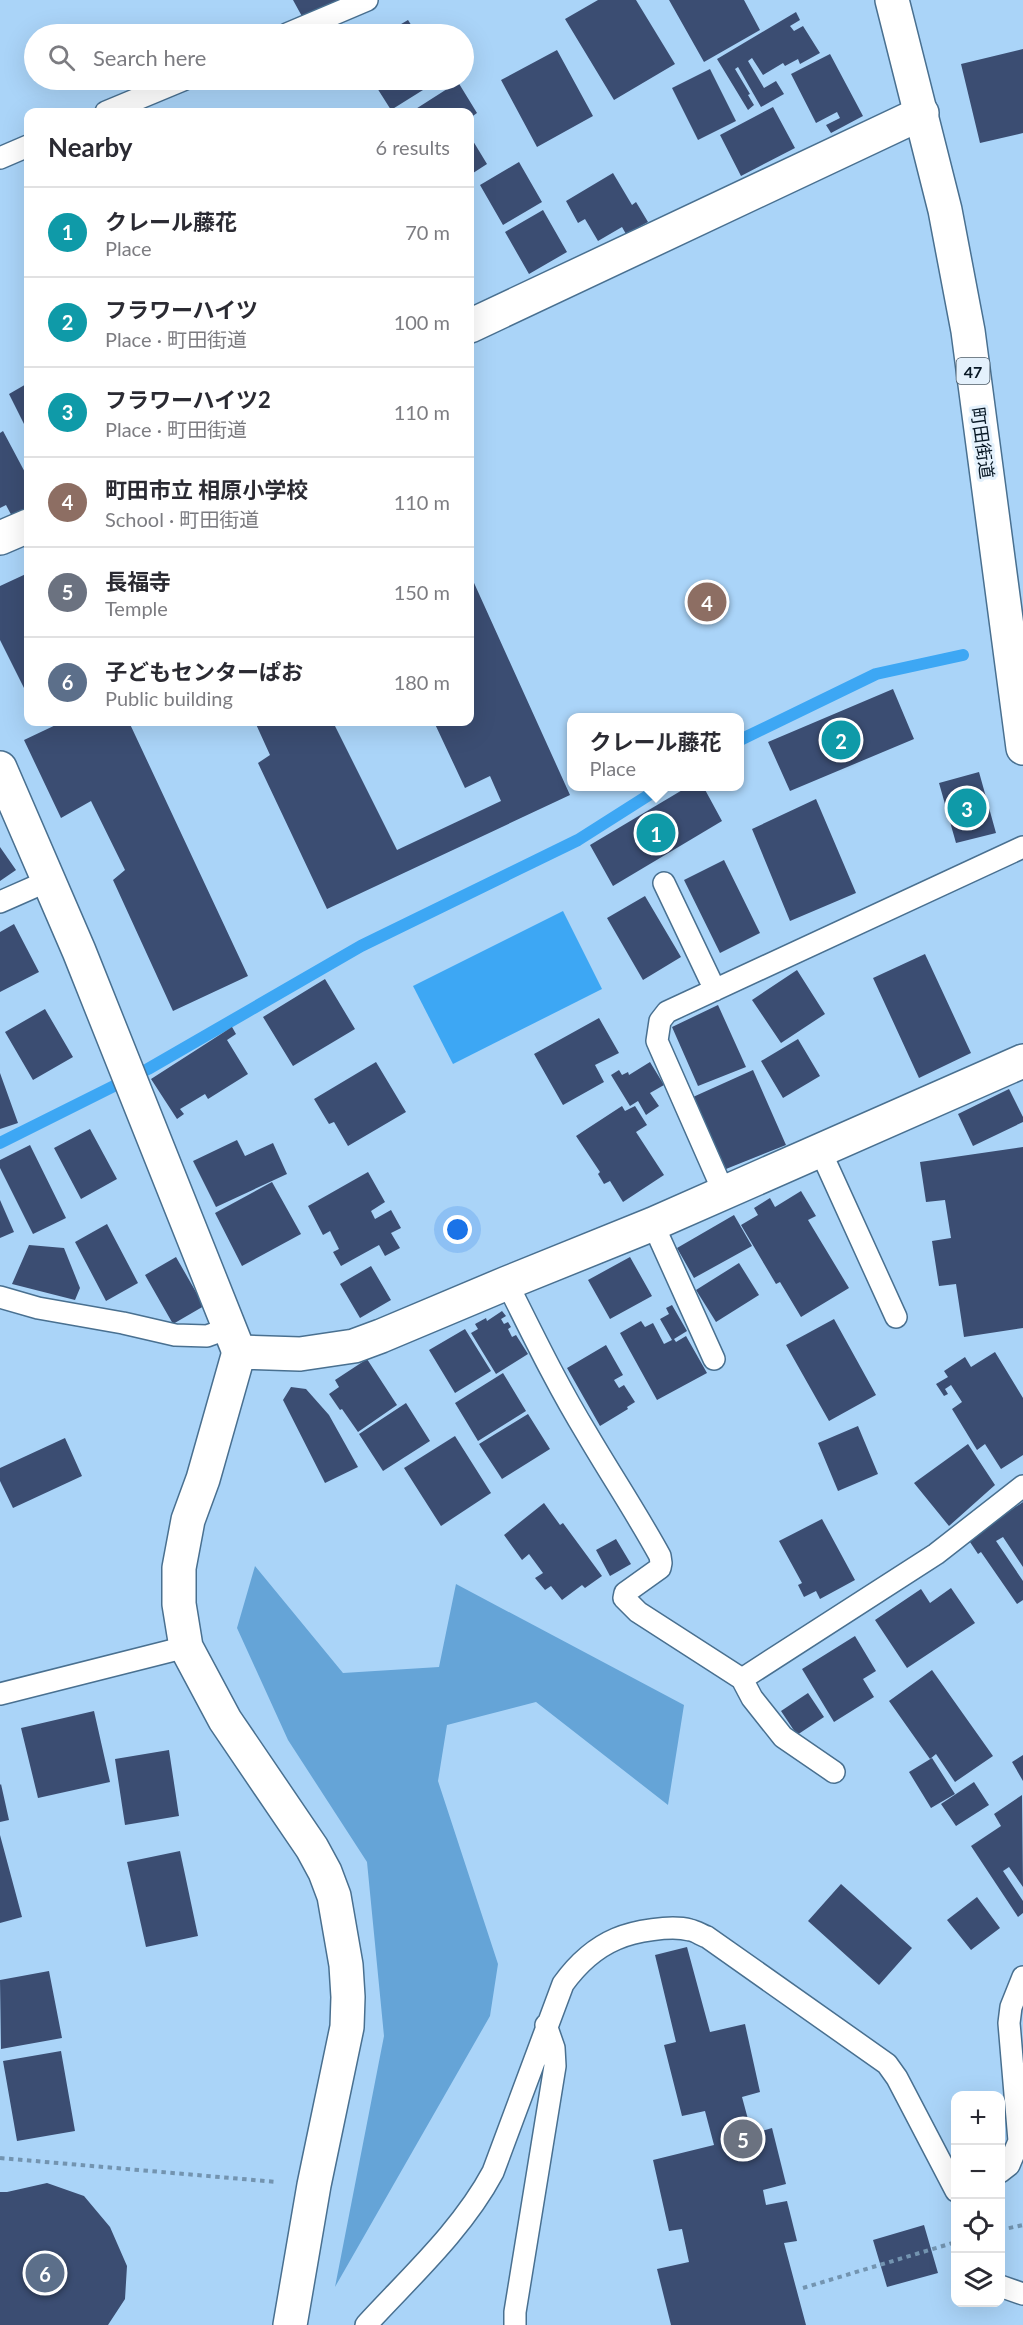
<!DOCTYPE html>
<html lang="en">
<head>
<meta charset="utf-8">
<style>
  body { margin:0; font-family:Lato,"Noto Sans JP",sans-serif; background:#f7f7f7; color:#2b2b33 }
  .controls { position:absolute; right:18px; bottom:18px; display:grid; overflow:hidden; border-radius:12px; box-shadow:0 6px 24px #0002 }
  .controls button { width:54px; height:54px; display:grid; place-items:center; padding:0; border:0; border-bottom:2px solid #e1e1e2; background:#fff; color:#2b2b33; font:30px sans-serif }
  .you { position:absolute; left:458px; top:1230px; width:21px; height:21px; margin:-15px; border:4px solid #fff; border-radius:50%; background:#1a73e8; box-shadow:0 0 0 9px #1a73e833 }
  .badge { display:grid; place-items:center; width:39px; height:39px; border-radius:50%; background:#935a16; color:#fff; font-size:20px; font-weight:700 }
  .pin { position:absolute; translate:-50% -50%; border:3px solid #fff; box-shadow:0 2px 6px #0006 }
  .popup { position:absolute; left:567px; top:713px; width:177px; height:78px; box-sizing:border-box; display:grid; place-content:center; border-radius:12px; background:#fff; filter:drop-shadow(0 2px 4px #0005); font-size:20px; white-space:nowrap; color:#7c7c81 }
  .popup b { font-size:22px; color:#2b2b33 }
  .popup::after { content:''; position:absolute; left:50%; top:100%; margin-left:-12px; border:12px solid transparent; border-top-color:#fff }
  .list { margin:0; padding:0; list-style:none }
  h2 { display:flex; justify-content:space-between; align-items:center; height:78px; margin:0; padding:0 24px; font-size:26px }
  h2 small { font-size:20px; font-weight:400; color:#7c7c81 }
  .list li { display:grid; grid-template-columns:39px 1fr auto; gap:18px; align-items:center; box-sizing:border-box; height:90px; padding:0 24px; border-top:2px solid #e1e1e2 }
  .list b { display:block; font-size:22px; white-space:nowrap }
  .list p { margin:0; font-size:20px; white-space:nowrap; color:#7c7c81 }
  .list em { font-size:20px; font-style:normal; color:#7c7c81 }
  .icon { flex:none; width:33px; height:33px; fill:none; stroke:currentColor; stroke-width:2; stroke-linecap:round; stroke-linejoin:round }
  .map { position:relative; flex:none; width:1023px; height:2325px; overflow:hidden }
  .search { position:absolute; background:#fff; box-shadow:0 6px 24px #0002; left:24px; top:24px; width:450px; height:66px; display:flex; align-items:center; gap:15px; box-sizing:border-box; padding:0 21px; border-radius:33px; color:#7c7c81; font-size:22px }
  .panel { position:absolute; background:#fff; box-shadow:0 6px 24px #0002; left:24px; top:108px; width:450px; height:618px; border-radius:12px }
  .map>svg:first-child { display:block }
  .green { fill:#65a4d7 }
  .water { fill:#3da7f4 }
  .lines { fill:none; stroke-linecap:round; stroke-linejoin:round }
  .stream { stroke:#3da7f4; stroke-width:12 }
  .building { fill:#3b4d72 }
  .service-casing { stroke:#497090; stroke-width:24 }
  .minor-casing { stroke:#497090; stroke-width:36 }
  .tertiary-casing { stroke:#497090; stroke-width:36 }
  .primary-casing { stroke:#497090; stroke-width:36 }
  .path { stroke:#7394b0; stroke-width:4; stroke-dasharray:4.5 4.5; stroke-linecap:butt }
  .service { stroke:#fff; stroke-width:21 }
  .minor { stroke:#fff; stroke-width:33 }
  .tertiary { stroke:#fff; stroke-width:33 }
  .primary { stroke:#fff; stroke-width:33 }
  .labels { text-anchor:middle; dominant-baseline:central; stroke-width:6; stroke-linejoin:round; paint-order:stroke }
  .shield { fill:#e4f1fc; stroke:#4a5966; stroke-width:1.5 }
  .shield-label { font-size:16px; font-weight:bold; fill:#081825 }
  .street-label { font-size:18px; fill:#081825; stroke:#e4f1fc }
</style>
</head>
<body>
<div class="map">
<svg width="1023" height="2325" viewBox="0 0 1023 2325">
  <rect width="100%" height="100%" fill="#aad4f8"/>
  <!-- green -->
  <path class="green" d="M255,1566L343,1673L439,1667L456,1584L684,1705L668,1805L536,1702L447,1725L438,1781L498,1964L490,2016L335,2287L384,2036L367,1862L288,1740L237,1628Z"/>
  <!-- water -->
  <path class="water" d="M563,911L602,989L453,1064L413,986Z"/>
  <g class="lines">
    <!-- stream -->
    <path class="stream" d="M740,740L876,674L963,655
      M0,1143L148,1069L361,946L578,840L663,786"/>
  </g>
  <!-- building -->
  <path class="building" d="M293,0H339L304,20Z
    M598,0H636L675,64L614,100L565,19Z
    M669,0H744L760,30L704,62Z
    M796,12L800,20L790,26L794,31L803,26L820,53L800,64L798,59L785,66L783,63L763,75L752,58L748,61L764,88L776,81L784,94L761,107L738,67L735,69L750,94L748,95L754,105L748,110L717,59Z
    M408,20L417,34H384Z
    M1023,49V133L980,143L961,64Z
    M557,50L593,116L537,147L501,80Z
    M830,54L863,116L831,133L826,125L840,118L837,112L816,123L791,74Z
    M710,69L736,121L698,140L672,88Z
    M372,80H439L391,110Z
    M458,82L477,113L470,118V112H411Z
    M773,107L795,148L741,176L720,135Z
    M470,136L487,164L470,175Z
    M519,162L542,202L503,225L480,185Z
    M613,173L632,205L636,202L648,222L626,234L622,227L598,241L585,219L578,223L566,201Z
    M543,210L567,252L529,274L505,232Z
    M28,383V432L9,394Z
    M3,431L28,478V515L15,522L6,505L0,508V433Z
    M28,573V693L27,694L0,640V586Z
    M470,574L570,795L327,909L258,763L270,755L255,722H333L397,850L501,801L490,776L465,788L434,722H470Z
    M893,689L914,739L790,791L768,742Z
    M62,722H129L248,976L173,1011L113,880L125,870L91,801L61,818L24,740Z
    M979,772L996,833L956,843L939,783Z
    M689,786H703L722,821L613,886L590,845Z
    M816,799L856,893L790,921L752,829Z
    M0,847L16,870L0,881Z
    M724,860L760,933L720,953L684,880Z
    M645,896L681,957L643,980L607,918Z
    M14,924L39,972L0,992V932Z
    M925,954L971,1053L919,1078L873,978Z
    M797,970L825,1014L781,1043L752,1000Z
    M325,979L355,1029L293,1066L263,1017Z
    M718,1005L746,1067L698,1086L672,1027Z
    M45,1009L73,1057L33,1080L5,1032Z
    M599,1018L619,1053L595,1065L604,1082L563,1105L534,1054Z
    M232,1027L236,1034L227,1040L248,1074L208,1099L205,1094L180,1109L184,1114L177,1119L151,1079Z
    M798,1039L820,1076L783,1098L761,1061Z
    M376,1062L406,1112L348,1146L334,1122L329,1124L314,1099Z
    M650,1062L664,1085L650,1093L659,1106L646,1115L638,1101L630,1106L611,1075L619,1070L622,1075L628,1072L629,1075Z
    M753,1070L786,1145L726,1169L693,1097Z
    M0,1073L18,1123L0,1129Z
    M1009,1089L1023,1117V1122L973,1146L958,1114Z
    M622,1106L625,1111L635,1106L647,1125L636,1132L664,1175L623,1202L610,1181L604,1184L598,1174L600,1172L576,1136Z
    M90,1129L117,1179L81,1199L54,1148Z
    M237,1140L245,1156L273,1143L287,1174L216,1207L193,1161Z
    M30,1145L66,1218L33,1234L0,1168V1160Z
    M1023,1147V1328L964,1337L956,1284L939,1286L932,1241L951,1238L945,1200L926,1202L920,1162Z
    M368,1172L385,1202L371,1211L375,1219L391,1210L401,1228L391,1233L400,1248L385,1256L379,1245L341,1266L333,1252L339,1249L330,1231L323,1235L308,1206Z
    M272,1182L301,1234L242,1266L215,1213Z
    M801,1191L816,1216L808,1220L849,1288L801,1317L780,1282L776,1284L741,1225L758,1215L754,1208L770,1198L775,1207Z
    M0,1200L14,1232L0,1238Z
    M734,1215L752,1246L694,1278L677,1248Z
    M107,1224L138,1283L106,1301L75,1242Z
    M29,1245L64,1248L80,1288L75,1300L12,1284Z
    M176,1257L204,1306L173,1324L145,1275Z
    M630,1257L652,1296L610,1319L588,1280Z
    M739,1263L759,1295L716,1322L696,1290Z
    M371,1266L391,1300L360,1318L340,1284Z
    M672,1305L687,1331L674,1339L676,1342L686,1336L707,1373L657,1400L620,1333L641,1321L645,1327L653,1323L664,1344L672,1340L660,1319L669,1314L666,1308Z
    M502,1311L506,1316L501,1319L504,1324L508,1322L511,1327L508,1329L512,1337L516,1335L528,1354L496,1374L471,1333L478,1329L475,1324L486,1318L487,1321Z
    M834,1319L876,1395L829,1421L786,1345Z
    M465,1329L491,1371L455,1393L429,1350Z
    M606,1345L623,1375L614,1380L619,1388L624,1385L635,1402L627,1407L628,1409L600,1426L567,1368Z
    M995,1352L1023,1398V1455L1001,1469L985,1444L977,1450L952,1409L962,1402L951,1385L945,1389L948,1394L944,1396L936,1384L948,1377L944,1371L965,1357L971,1367Z
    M367,1359L397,1405L358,1432L342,1409L340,1410L329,1394L339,1387L335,1380Z
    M503,1373L526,1411L478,1441L455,1403Z
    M291,1387L306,1389L329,1415L358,1467L325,1483L283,1400Z
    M406,1403L430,1441L383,1471L359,1434Z
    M528,1414L550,1449L502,1479L479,1444Z
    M858,1426L878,1474L838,1491L818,1443Z
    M455,1436L491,1493L441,1526L404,1468Z
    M65,1438L82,1476L13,1508L0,1481V1468Z
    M968,1444L995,1485L949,1526L914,1483Z
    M1023,1502V1567L1003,1537L996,1541L1023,1581V1600L1017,1604L981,1552L978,1554L968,1539Z
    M544,1503L560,1525L563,1523L602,1576L585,1588L582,1585L562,1600L551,1586L545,1590L535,1578L543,1573L529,1554L522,1560L504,1535Z
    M822,1519L855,1580L820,1599L816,1591L804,1597L798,1585L802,1583L779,1541Z
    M616,1539L631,1564L610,1576L596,1550Z
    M951,1588L975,1623L907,1668L875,1620L921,1589L930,1603Z
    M855,1636L876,1671L863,1679L874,1697L834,1722L802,1669Z
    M932,1670L993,1756L955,1782L936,1754L930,1759L889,1701Z
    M808,1693L824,1717L797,1735L781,1711Z
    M94,1711L110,1782L38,1798L21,1728Z
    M169,1750L179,1816L125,1825L115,1759Z
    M1023,1755V1781L1012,1762Z
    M932,1758L955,1794L931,1808L909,1772Z
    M974,1782L989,1805L956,1826L941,1804Z
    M1,1784L9,1820L0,1822V1785Z
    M1022,1795L1023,1887L1009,1867L1003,1871L1023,1901V1913L1018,1917L971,1846L1001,1826L994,1814Z
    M0,1835L22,1917L0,1923Z
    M180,1851L198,1936L146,1947L127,1862Z
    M841,1884L912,1948L879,1985L808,1921Z
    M977,1897L1000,1928L971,1950L947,1920Z
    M687,1947L710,2032L745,2024L760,2092L742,2097L752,2134L772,2128L786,2184L763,2190L766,2205L787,2201L797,2241L784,2243L806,2325H671L657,2269L689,2262L682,2229L669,2231L653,2160L714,2145L705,2111L682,2116L664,2045L676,2042L655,1955Z
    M49,1971L62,2038L1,2049L0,1980Z
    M61,2051L75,2131L17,2141L3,2061Z
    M47,2183L84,2196L110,2227L127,2266L125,2299L108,2325H0V2192H7Z
    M924,2225L938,2273L887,2287L873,2240Z"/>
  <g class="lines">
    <defs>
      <path id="service" d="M287,34L367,0
        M106,112L183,80
        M0,158L28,146
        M664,883L715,990
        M0,902L50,880
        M820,1150L896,1317
        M724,1193L657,1041L660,1021L667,1012L1023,847
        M653,1224L714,1359
        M507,1283C532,1333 557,1385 587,1434C611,1475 637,1514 660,1556L661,1563L660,1568L625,1593L624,1598L638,1612L742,1679L752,1698L783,1737L834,1772
        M0,1297L38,1308L123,1323L175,1335L207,1336L229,1328
        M742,1679L936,1554L1023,1486
        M0,1694L186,1647
        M1000,2172L1009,2165L1019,2141L1009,2023L1011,2007L1023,1977
        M1000,2286L1023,2294
        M366,2325C410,2277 462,2230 493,2172L563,1984C576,1966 595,1948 616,1939C634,1931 671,1925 690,1930C696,1931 701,1935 707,1937L887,2064L897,2078L956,2191
        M515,2325V2312L555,2066L554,2048L546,2025"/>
      <path id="minor" d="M470,326L922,113
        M0,538L28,526
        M290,2325L314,2185L347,2027L348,1997L346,1965L334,1896L325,1872L312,1848L225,1720L186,1647L179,1604V1568L188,1520L203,1479L239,1352L300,1354L354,1346L381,1336L507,1283L653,1224L1023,1061"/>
      <path id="tertiary" d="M0,768L79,951L239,1352"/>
      <path id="primary" d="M892,0L945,210L968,331L1023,748"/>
    </defs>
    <!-- service casing -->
    <use href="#service" class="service-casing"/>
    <!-- minor casing -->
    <use href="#minor" class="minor-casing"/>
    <!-- tertiary casing -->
    <use href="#tertiary" class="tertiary-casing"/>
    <!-- primary casing -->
    <use href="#primary" class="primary-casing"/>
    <!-- path -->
    <path class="path" d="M0,2158L277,2182
      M1000,2230L1023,2225
      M803,2288L956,2242"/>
    <!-- service -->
    <use href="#service" class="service"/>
    <!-- minor -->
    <use href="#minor" class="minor"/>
    <!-- tertiary -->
    <use href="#tertiary" class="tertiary"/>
    <!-- primary -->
    <use href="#primary" class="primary"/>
  </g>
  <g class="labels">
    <!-- shield labels -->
    <rect class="shield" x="956.5" y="358" width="33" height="26" rx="4.5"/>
    <g class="shield-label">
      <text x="973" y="371">47</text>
    </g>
    <!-- street labels -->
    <g class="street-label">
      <text transform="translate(983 443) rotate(82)">町田街道</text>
    </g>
  </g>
</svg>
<div class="controls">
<button>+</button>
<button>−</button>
<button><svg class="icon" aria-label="locate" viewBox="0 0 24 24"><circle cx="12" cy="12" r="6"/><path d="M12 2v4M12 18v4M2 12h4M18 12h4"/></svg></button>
<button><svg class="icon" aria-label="layers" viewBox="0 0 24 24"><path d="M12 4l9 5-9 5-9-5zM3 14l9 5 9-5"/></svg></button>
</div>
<div class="you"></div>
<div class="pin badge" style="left:656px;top:833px;background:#0f9aa8">1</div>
<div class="popup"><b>クレール藤花</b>Place</div>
<div class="pin badge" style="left:841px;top:740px;background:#0f9aa8">2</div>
<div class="pin badge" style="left:967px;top:808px;background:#0f9aa8">3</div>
<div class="pin badge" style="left:707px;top:602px;background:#8d6e63">4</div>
<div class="pin badge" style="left:743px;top:2139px;background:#6b7280">5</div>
<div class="pin badge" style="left:45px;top:2273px;background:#5c6f8a">6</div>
<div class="search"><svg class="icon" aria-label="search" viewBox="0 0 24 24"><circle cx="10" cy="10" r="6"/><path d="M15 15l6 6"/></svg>Search here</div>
<section class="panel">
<h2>Nearby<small>6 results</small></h2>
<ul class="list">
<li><span class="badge" style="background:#0f9aa8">1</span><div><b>クレール藤花</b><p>Place</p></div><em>70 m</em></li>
<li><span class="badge" style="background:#0f9aa8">2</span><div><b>フラワーハイツ</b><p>Place · 町田街道</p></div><em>100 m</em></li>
<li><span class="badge" style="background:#0f9aa8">3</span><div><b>フラワーハイツ2</b><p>Place · 町田街道</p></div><em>110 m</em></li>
<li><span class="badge" style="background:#8d6e63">4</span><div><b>町田市立 相原小学校</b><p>School · 町田街道</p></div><em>110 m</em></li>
<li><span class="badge" style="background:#6b7280">5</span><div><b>長福寺</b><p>Temple</p></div><em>150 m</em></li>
<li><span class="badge" style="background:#5c6f8a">6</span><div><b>子どもセンターぱお</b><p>Public building</p></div><em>180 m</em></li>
</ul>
</section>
</div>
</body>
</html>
